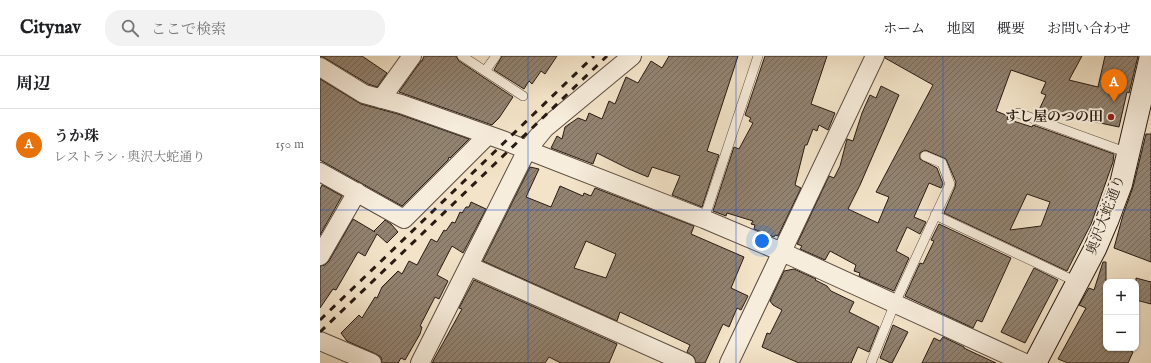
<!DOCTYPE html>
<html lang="ja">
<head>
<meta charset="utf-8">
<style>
  body { margin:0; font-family:"IM FELL English","Noto Serif JP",serif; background:#f2f2f2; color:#202124 }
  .controls { position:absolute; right:12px; bottom:12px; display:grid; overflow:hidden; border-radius:8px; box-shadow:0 1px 3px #0004 }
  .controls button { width:36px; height:36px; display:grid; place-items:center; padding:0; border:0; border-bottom:1px solid #e0e0e0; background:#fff; color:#202124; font:20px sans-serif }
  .you { position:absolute; left:442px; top:185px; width:14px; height:14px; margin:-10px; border:3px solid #fff; border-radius:50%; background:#1a73e8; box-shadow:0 0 0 6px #1a73e833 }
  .badge { display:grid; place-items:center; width:26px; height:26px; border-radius:50%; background:#8f2418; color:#fff; font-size:13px; font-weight:700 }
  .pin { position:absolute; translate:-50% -33px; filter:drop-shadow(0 1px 2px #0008) }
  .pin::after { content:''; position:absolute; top:21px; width:14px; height:12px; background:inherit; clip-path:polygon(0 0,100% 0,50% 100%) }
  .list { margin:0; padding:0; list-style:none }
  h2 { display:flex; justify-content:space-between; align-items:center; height:52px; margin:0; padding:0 16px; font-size:17px }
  h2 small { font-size:13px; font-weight:400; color:#757577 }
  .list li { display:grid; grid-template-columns:26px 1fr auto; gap:12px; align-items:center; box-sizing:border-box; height:72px; padding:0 16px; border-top:1px solid #e0e0e0 }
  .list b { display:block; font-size:15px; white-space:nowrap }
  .list p { margin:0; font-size:13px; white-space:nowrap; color:#757577 }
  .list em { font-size:13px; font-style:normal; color:#757577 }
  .icon { flex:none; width:22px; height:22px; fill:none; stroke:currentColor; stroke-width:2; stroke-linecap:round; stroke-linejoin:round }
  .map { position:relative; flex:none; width:831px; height:307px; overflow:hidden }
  header { display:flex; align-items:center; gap:24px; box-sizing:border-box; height:56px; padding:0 20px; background:#fff; border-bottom:1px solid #e0e0e0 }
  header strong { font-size:19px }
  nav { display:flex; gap:22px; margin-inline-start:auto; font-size:14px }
  .search { width:280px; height:36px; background:#f2f2f2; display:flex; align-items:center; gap:10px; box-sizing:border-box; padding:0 14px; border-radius:16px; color:#757577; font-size:15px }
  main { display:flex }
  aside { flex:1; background:#fff }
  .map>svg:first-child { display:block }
  .building { fill:url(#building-hatch); stroke:#281a12; fill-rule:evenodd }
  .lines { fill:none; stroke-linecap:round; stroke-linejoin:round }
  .lane-casing { stroke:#5b4c40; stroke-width:10 }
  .street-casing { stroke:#5b4c40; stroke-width:20 }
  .secondary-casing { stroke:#281a12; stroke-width:24 }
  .lane { stroke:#f7eddc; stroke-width:9 }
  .street { stroke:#f7eddc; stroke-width:18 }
  .secondary { stroke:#f7eddc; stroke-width:22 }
  .rail { stroke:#281a12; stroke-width:3; stroke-dasharray:7 7; stroke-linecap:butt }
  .grid { fill:none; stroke:#1d4ed8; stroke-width:1; stroke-opacity:0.55 }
  .poi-dot { fill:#8f2418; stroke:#f7eddc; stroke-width:1.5 }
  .labels { text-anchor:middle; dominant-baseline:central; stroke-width:4; stroke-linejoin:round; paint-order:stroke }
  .poi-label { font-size:14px; font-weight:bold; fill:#281a12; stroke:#f7eddc; text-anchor:end }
  .street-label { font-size:14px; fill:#281a12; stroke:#f7eddc }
</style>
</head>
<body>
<header>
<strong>Citynav</strong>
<div class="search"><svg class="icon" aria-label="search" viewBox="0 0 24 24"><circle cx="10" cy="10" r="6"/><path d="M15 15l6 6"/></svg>ここで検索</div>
<nav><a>ホーム</a><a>地図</a><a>概要</a><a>お問い合わせ</a></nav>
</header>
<main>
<aside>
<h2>周辺<small></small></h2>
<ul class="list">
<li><span class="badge" style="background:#e8710a">A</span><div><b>うか珠</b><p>レストラン · 奥沢大蛇通り</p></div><em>150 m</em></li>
</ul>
</aside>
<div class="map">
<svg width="831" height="307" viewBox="0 0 831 307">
  <defs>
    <pattern id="building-hatch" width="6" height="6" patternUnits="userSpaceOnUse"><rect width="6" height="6" fill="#928371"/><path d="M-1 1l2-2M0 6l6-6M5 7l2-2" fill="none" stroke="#776a5b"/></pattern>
  </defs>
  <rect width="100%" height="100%" fill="#f3e4c9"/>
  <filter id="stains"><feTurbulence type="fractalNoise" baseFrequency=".005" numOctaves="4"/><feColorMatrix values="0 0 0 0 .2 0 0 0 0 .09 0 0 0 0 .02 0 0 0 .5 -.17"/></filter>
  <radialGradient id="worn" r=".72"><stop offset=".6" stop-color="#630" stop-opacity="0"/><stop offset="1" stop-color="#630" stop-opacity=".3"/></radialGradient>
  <!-- building -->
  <path class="building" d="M0,0H42L67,17L57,31L48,28L5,2Z
    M104,0H136L139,5L193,41L179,62L172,69L79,36L101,5H102Z
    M182,0H237L225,18L221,15L212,28L209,25L204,33L174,14Z
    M349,0H418L387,95L399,99L382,151L352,139L360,120L332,111L328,121L309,113L277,97L273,108L231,92L237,80L242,83L245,71L258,62L266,65L269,57L282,63L289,45L295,48L306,21L318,27L331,5L342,12Z
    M445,0H507L491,48L515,57L508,74L499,69L497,75L493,73L487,89H485L475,129L481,132L458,180L455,179L454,181L434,173L435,169L431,168L433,165L407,157L406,160L393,155L414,91L419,93L433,67L429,65L431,62L425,59Z
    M565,0H762L749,24L778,31L785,0H818L810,33L809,37L807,36L799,71L719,54L726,39L721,37L726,26L691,14L676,55L688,60L687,63L712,71L713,69L794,98L793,106L771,168L747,215L624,157L635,131L636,126L626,103L605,94L600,97V103L617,112L623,128L621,132L609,127L594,161L606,166L600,178L587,171L576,195L589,202L574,235L539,220L540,217L534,215L536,209L510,195L505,204L480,193L482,190L477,188L509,120L514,122L520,110L527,83L533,85L542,57L550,39L556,42L561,30L579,39L540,129L528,153L558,167L569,141L556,136L613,29L565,2ZM707,138L730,146L721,170L690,174Z
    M0,23L41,48L78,58L149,83L130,102L129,101L128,104L82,150L0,104Z
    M826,78H831V206L794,192L803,159L813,131Z
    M210,111L219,113L206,141L231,151L240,130L263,140L264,137L271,140L275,132L374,170L371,178L424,201L411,232L428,240L421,254L417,252L409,271L403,268L385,307H376L374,301L367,296L370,289L300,256L297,265L163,205ZM266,185L296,198L286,222L254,212Z
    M2,129L22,140L0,179V133Z
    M151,146L166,153L143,197L132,190L117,219L128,225L119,243L115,241L100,270L102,271L100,278L85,304L81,302L78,307H62L61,301L56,298L27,285L21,277L39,259L42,262L55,241L57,242L62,231L78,215L82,218L89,205L97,209L111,183L117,186L124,174L126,175L132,166L135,167L140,156L142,157L146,151H149Z
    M33,163L55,176L54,175L65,164L71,168L78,176L67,187L57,178L45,200L38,196L16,234L13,233L0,252V210L5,209L9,205Z
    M619,168L691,202L662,266L657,264L653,272L585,240L600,207L603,208L614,185L611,184Z
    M783,206H786V292H805L813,296L808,307H748L738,303L766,252L759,249L769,232L774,234Z
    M714,212L738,224L705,287L681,276Z
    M474,213L496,223L495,224L507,230L511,235L534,246L529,256L559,271L549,296L538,291L531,307H479L442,291L447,277L450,278L462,254L453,249L450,245L464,215Z
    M816,222L831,226V248L816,244Z
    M154,224L297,288L289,307H241L229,301L225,307H112L142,253L139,252Z
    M573,269L588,276L572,307H571L560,302Z
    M623,281L644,291V292L648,294L676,307H602L614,282L620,285Z"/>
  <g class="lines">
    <defs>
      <path id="lane" d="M142,0L203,40
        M165,15L176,0
        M698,57L808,97
        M615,159L757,226
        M384,163L438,0
        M551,307L575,247L630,128L622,107L605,100"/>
      <path id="street" d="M0,11L44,38L81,48L185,85L207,94L384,163L462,196L705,307
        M61,43L92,0
        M0,116L84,163L168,79
        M0,200L37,136
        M149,210L366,307
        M0,285L52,307
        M100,307L207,94L225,72L312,0
        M409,307L555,0"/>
      <path id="secondary" d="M715,307L775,193L787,165L801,128L831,0"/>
    </defs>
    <!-- lane casing -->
    <use href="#lane" class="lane-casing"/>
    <!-- street casing -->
    <use href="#street" class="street-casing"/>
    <!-- secondary casing -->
    <use href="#secondary" class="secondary-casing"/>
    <!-- lane -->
    <use href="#lane" class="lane"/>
    <!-- street -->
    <use href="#street" class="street"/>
    <!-- secondary -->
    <use href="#secondary" class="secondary"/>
    <!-- rail -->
    <path class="rail" d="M0,264L274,0
      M0,276L287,0"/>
  </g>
  <!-- grid -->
  <path class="grid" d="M208,0V307M416,0V307M623,0V307M0,154H831"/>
  <!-- markers -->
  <circle class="poi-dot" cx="791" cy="61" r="4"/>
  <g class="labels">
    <!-- poi labels -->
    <g class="poi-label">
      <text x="783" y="61">すし屋のつの田</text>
    </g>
    <!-- street labels -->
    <g class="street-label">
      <text transform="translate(786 159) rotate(-69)">奥沢大蛇通り</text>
    </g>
  </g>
  <rect width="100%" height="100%" filter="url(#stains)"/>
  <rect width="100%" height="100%" fill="url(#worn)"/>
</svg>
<div class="controls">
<button>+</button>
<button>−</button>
</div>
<div class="you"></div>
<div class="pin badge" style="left:794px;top:46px;background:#e8710a">A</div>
</div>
</main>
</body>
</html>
